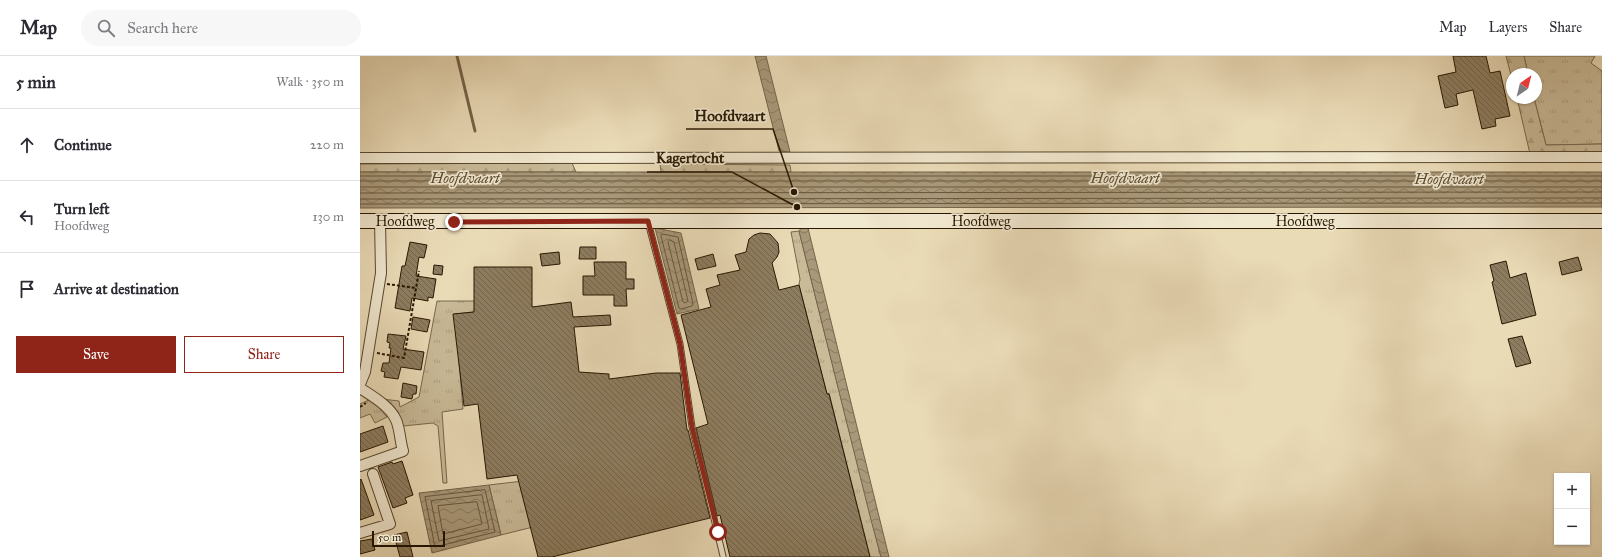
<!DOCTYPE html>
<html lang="en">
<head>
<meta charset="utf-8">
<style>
  body { margin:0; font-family:"IM FELL Great Primer",serif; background:#f7f7f7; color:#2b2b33 }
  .controls { position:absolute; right:12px; bottom:12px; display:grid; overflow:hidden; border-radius:0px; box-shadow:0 1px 3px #0004 }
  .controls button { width:36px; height:36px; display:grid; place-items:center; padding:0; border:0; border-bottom:1px solid #e1e1e2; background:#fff; color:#2b2b33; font:20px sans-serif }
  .compass { position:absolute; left:1146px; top:12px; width:36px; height:36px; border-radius:50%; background:#fff; box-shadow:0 1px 3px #0004; rotate:35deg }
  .scale { position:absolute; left:12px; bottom:10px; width:73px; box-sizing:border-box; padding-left:4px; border:2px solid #281701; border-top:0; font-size:11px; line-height:14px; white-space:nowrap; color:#281701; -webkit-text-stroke:3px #f1e8d0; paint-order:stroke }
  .stop { position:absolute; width:12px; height:12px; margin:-9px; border:3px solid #8f2418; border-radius:50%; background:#fff }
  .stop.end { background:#8f2418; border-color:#fff; box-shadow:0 1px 4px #0008 }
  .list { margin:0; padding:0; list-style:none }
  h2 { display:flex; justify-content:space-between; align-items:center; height:52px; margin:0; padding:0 16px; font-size:17px }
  h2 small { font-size:13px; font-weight:400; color:#7c7c81 }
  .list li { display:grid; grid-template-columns:26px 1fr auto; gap:12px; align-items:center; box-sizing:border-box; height:72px; padding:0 16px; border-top:1px solid #e1e1e2 }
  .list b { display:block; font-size:15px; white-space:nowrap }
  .list p { margin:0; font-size:13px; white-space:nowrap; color:#7c7c81 }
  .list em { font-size:13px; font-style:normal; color:#7c7c81 }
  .actions { display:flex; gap:8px; padding:12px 16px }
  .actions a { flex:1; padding:9px 0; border:1px solid #8f2418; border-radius:0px; text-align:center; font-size:14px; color:#8f2418 }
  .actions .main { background:#8f2418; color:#fff }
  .icon { flex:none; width:22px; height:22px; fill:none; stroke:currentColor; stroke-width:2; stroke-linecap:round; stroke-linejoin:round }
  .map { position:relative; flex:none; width:1242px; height:501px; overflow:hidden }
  header { display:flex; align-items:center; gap:24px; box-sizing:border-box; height:56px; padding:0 20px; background:#fff; border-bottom:1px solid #e1e1e2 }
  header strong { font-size:19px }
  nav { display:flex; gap:22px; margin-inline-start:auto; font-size:14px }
  .search { width:280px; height:36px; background:#f7f7f7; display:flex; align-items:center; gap:10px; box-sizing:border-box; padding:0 14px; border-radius:22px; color:#7c7c81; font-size:15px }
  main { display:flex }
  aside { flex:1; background:#fff }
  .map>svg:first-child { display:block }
  .grass { fill:url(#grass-tufts); stroke:#78684c }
  .forest { fill:url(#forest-firs); stroke:#78684c }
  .water { fill:url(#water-waves); stroke:#756449 }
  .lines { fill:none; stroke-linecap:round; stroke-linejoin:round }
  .shore { stroke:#68583d; stroke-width:1 }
  .stream { stroke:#756449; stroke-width:3 }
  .building { fill:url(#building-back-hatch); stroke:#281701 }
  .lane-casing { stroke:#58482e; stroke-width:7 }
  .street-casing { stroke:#58482e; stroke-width:12 }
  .secondary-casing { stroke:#281701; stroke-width:16 }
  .path { stroke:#281701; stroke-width:2; stroke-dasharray:3 2; stroke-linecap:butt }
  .lane { stroke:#f1e8d0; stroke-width:5 }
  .street { stroke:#f1e8d0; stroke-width:10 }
  .secondary { stroke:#f1e8d0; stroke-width:14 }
  .route { stroke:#8f2418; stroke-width:5 }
  .labels { text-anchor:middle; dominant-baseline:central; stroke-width:3.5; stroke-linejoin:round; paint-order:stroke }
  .street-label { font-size:14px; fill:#281701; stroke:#f1e8d0 }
  .water-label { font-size:15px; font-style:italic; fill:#5b4b31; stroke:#f1e8d0 }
  .leader { fill:none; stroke:#281701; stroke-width:1.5 }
  .callout-dot { fill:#281701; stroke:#f1e8d0; stroke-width:1.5 }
  .callout-label { font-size:15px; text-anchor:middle; font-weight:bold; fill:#281701; stroke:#f1e8d0; stroke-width:3.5; stroke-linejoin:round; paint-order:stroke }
</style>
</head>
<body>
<header>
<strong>Map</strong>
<div class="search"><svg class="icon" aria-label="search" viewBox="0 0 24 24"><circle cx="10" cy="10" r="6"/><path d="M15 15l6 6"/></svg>Search here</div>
<nav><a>Map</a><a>Layers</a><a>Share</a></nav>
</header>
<main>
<aside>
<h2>5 min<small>Walk · 350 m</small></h2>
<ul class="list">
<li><svg class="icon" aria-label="ahead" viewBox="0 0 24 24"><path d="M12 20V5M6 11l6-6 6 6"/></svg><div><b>Continue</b></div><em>220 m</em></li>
<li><svg class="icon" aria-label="left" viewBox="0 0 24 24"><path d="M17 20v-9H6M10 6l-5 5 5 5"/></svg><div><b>Turn left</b><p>Hoofdweg</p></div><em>130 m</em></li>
<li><svg class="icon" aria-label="arrive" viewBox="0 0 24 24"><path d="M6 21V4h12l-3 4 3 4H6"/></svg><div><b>Arrive at destination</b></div></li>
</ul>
<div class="actions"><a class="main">Save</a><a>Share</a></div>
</aside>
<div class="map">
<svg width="1242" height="501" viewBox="0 0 1242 501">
  <defs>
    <pattern id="grass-tufts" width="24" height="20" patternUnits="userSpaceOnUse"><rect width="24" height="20" fill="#c9ba98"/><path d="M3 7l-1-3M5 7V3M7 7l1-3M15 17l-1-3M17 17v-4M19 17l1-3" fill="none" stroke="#ad9f81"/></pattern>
    <pattern id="forest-firs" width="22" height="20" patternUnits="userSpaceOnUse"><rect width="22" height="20" fill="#c9ba98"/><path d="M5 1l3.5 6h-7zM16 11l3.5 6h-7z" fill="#ad9f81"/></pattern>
    <pattern id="water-waves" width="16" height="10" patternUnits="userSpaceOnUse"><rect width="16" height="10" fill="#a89879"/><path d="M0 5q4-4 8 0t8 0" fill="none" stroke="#897b61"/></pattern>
    <pattern id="building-back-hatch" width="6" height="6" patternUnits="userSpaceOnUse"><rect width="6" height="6" fill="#8d7d60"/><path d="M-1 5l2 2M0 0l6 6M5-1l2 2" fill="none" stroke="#73654d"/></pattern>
  </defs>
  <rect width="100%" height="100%" fill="#eadbb7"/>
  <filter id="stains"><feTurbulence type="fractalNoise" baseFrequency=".005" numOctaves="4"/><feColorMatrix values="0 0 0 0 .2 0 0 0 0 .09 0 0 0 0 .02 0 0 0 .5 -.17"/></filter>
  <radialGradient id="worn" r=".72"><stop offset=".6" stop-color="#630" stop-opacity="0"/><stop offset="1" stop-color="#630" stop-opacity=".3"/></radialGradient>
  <!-- grass -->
  <path class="grass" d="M1164,0H1235L1231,7L1242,15V88L1186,89L1174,42H1176V18H1168Z
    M439,175L447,207L521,501H510L469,337L467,338L439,229L440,223L431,176Z
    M77,245H162L163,251L95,258L103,353L82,356L87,427H83L78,370L73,367L43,370L22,343L39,345L40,351L59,341Z
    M11,343L27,361L15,367L10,358L0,362V348Z
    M163,425L173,471L141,479L129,429Z"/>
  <!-- forest -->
  <path class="forest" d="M1146,0H1164L1168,18H1152V23Z
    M1157,42H1174L1186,89L1242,88V98H1170Z
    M212,107L216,116H0V108Z
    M300,108L430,109L431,116H301Z"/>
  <!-- water -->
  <path class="water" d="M395,0H406L430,96L419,95Z
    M0,116H1242V151L0,152Z
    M442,171L448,172L529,501H521L511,464L439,175Z
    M295,172L321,177L339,253L317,258Z
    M129,429L141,479L72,497L59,437Z"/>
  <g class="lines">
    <!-- shore -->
    <path class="shore" d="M0,120H1242
      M0,125H1242
      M0,131H1242
      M0,137L1242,136
      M0,143L1242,142
      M0,148L1242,147
      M302,178L318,181L333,248L332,250L321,253L319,252L301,180Z
      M310,184L314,186L328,245L325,247L323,246L308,186Z
      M125,434L135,476L75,491L65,441Z
      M122,439L129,473L79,485L71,445Z
      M117,446L122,468L83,478L78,450Z"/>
    <!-- stream -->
    <path class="stream" d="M97,0L115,75"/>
  </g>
  <!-- building -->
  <path class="building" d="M1093,0H1126L1130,17L1140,15L1150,60L1135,63L1136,70L1122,73L1113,34L1096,38L1098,49L1085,52L1078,20L1096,16Z
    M400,177L410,178L418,187L419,196L417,201L412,207L419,234L439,229L467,338H469L510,501H370L360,459L357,460L336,372L348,368L321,259L351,251L346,233L360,229L357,219L380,214L375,199L386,196L389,183L394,179Z
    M50,186L67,189L64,202L59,201L56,220L76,223L73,242L68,241V245L52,242L50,255L35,252L42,210H45Z
    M220,191H236V203H219Z
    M199,196L200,208L182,210L180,198Z
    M353,198L356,210L338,214L335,203Z
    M1218,201L1222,214L1202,219L1199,206Z
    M1146,205L1150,222L1166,217L1176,259L1142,268L1132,226L1134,225L1130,209Z
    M234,206H266V223H274V233H266L267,250H254V239H223V220H235Z
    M74,209L83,210L82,219L73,218Z
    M114,211H172V251L211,246L213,261L250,259L251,269L214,271L219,316L249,318V323L296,317H320L327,374H328L350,462L192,501H178L157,419L127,423L118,348L104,350L93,258L114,256Z
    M53,261L70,264L67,276L51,273Z
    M28,278L46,280L43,293L64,296L61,314L41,311L38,323L24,321L25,316L21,315L23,307H29L31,292H29L30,287L27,286Z
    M1162,280L1171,307L1156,311L1148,283Z
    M43,327L57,330L56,338H53L52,343L41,341Z
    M23,370L28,386L0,396V378Z
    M42,405L53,439L45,442L47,447L33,452L18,411L32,406L33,408Z
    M1,423L14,459L0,464V424Z
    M47,476L53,501H40L34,479Z
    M12,483L15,494L0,498V485Z"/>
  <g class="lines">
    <defs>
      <path id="lane" d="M288,166L320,288L332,371L363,500"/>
      <path id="street" d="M0,102L1242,101
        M0,328L5,316L21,217L20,165
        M0,332C12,340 30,350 36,364C40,373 40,385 43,395L0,410
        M0,477L30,468L13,418"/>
      <path id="secondary" d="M0,165H1242"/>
    </defs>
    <!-- lane casing -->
    <use href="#lane" class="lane-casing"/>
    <!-- street casing -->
    <use href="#street" class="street-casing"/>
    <!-- secondary casing -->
    <use href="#secondary" class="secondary-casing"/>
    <!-- path -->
    <path class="path" d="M27,228L56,232
      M17,297L44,302L59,215
      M0,351L6,347"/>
    <!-- lane -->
    <use href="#lane" class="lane"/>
    <!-- street -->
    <use href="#street" class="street"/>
    <!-- secondary -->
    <use href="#secondary" class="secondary"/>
  </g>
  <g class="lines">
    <!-- route -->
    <path class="route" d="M94,166L288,165L320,288L332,371L358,476"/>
  </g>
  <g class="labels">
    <!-- street labels -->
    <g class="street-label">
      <text x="45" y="165">Hoofdweg</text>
      <text x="621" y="165">Hoofdweg</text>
      <text x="945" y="165">Hoofdweg</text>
    </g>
    <!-- water labels -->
    <g class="water-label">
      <text x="105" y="122">Hoofdvaart</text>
      <text x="765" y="122">Hoofdvaart</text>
      <text x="1089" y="123">Hoofdvaart</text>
    </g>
  </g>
  <!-- callouts -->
  <path class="leader" d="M434 136L413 73H326M437 151L372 116H287"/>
  <g class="callout-dot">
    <circle cx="434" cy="136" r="4"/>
    <circle cx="437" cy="151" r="4"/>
  </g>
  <g class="callout-label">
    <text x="370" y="65">Hoofdvaart</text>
    <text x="330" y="107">Kagertocht</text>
  </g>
  <rect width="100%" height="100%" filter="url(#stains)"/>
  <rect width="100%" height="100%" fill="url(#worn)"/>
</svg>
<div class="controls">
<button>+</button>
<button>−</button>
</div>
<svg class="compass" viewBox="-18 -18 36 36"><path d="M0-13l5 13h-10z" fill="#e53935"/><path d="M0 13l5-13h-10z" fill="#7c7c81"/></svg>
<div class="scale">50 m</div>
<div class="stop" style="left:358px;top:476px"></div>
<div class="stop end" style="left:94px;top:166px"></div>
</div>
</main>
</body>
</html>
